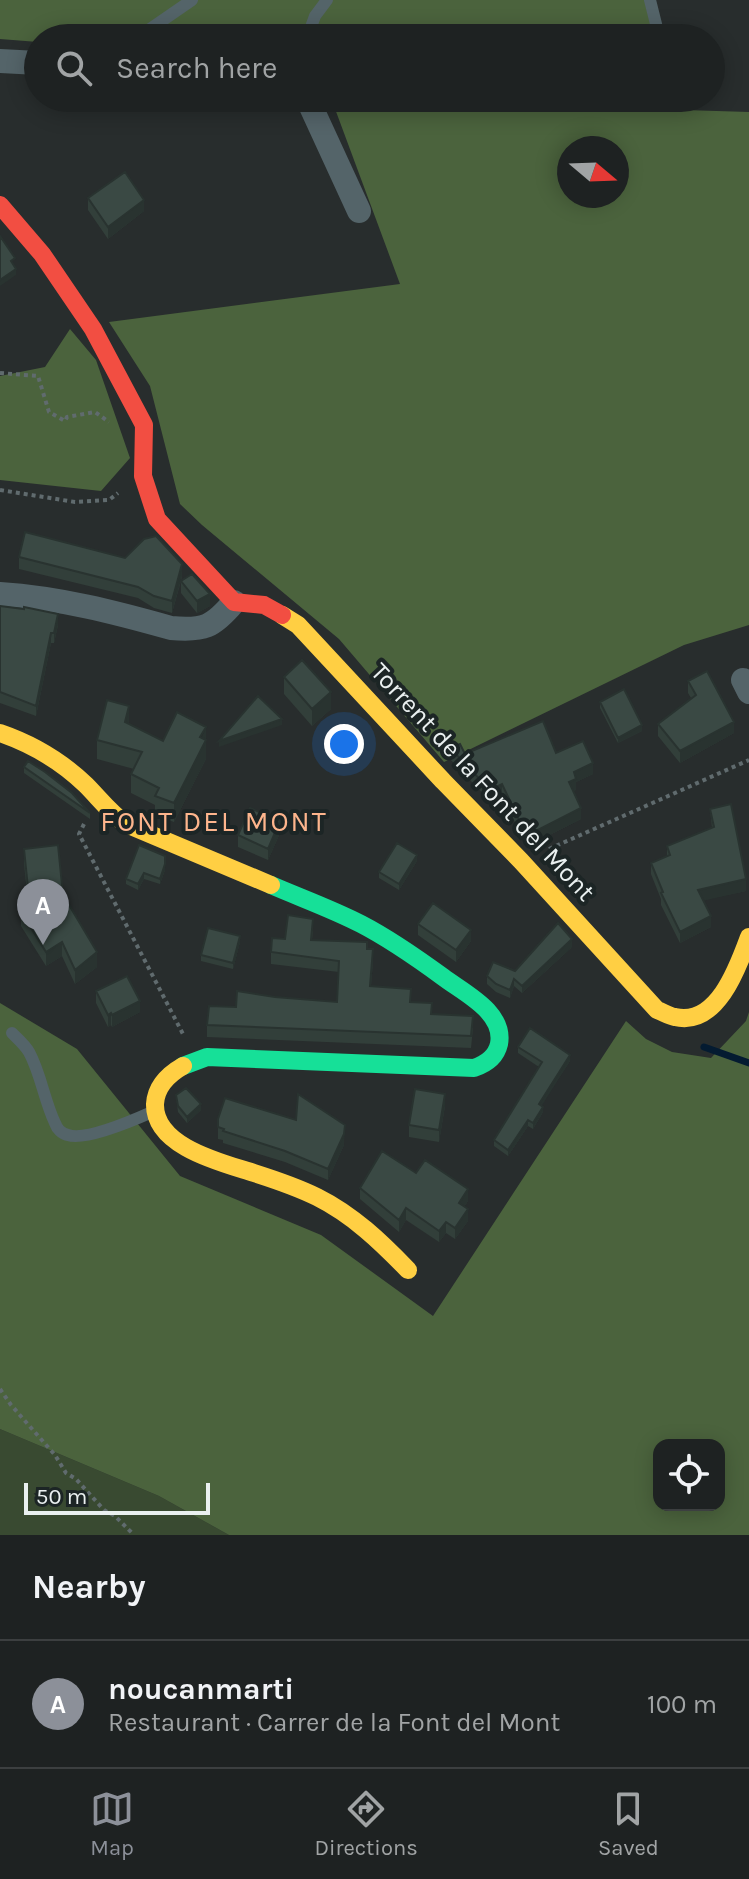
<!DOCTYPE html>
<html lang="en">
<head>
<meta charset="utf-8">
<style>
  body { margin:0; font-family:Karla,sans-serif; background:#2b2f2f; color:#f1f3f6 }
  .controls { position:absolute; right:24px; bottom:24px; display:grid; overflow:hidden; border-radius:16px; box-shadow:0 4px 20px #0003 }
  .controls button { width:72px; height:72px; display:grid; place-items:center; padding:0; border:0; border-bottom:2px solid #3c3f40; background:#1e2222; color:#f1f3f6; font:40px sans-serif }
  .compass { position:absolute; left:557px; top:136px; width:72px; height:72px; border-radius:50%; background:#1e2222; box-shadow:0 4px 20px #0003; rotate:109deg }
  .scale { position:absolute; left:24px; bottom:20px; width:186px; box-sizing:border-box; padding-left:8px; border:4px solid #eaf0f0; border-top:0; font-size:22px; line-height:28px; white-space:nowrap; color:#eaf0f0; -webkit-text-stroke:6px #1c2525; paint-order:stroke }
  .you { position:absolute; left:344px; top:744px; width:28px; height:28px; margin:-20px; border:6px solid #fff; border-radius:50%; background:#1a73e8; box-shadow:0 0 0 12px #1a73e833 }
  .badge { display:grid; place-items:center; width:52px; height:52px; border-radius:50%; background:#8c9099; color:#fff; font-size:26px; font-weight:700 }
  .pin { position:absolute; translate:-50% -66px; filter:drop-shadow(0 2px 4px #0008) }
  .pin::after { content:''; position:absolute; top:42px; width:28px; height:24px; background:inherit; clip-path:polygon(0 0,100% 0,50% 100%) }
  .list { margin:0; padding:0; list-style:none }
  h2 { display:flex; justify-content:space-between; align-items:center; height:104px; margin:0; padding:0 32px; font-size:34px }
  h2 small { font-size:26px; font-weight:400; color:#a1a4a5 }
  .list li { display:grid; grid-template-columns:52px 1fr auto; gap:24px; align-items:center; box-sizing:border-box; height:128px; padding:0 32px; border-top:2px solid #3c3f40 }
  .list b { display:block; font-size:30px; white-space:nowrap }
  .list p { margin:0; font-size:26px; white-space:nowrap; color:#a1a4a5 }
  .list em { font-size:26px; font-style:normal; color:#a1a4a5 }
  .icon { flex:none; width:44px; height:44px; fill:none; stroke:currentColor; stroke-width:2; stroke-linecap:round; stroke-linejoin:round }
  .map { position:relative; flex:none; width:749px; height:1535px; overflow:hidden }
  .search { position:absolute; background:#1e2222; box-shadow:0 4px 20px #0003; left:24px; right:24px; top:24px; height:88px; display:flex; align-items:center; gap:20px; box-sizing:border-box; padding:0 28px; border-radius:44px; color:#a1a4a5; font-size:30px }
  .sheet { height:232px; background:#1e2222 }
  nav { display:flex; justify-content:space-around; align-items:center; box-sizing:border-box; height:112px; border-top:2px solid #3c3f40; background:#1e2222; font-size:22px; color:#a1a4a5 }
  nav a { display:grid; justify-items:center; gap:4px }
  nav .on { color:#8c9099 }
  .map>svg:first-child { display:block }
  .green { fill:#394a31 }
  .forest { fill:#4b633d; fill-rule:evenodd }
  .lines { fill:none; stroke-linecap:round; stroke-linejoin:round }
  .stream { stroke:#041b31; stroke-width:7 }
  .path { stroke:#606b6e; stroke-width:4; stroke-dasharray:4 4; stroke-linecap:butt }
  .lane { stroke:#546469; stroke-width:12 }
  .street { stroke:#546469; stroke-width:24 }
  .fast { stroke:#16e098; stroke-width:18 }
  .slow { stroke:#ffcf43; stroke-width:18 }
  .jam { stroke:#f24e42; stroke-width:18 }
  .wall { fill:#323f3a }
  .shaded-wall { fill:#293330 }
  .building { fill:#3a4944; stroke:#293330; stroke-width:2 }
  .labels { text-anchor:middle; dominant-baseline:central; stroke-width:8; stroke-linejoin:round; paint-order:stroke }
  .street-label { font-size:26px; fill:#eaf0f0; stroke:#1c2525 }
  .neighbourhood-label { font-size:28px; letter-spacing:2px; fill:#fdb58d; stroke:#1c2525 }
</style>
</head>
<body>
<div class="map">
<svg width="749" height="1535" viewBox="0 0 749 1535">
  <rect width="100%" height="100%" fill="#282d2d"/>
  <!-- green -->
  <path class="green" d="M0,1429L159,1496L229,1535H0Z"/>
  <!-- forest -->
  <path class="forest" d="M0,0H653L649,38H38V42L0,39Z
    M331,98H665L684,110L749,112V625L684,645L444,762L339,639L202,525L180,504L150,386L109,322L400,284ZM569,148H617V196H569Z
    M70,329L96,360L130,458L101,491L0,480V376L45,367Z
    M0,1003L77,1049L180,1176L321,1235L433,1316L626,1021L646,1039L672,1052L711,1058L746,1021L749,1012V1535H229L159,1496L0,1429ZM659,1445H719V1505H659Z"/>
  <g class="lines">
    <!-- stream -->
    <path class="stream" d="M704,1047L749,1063"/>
    <!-- path -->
    <path class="path" d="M0,373L38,376L49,412L65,421L67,417L95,412L109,422
      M0,490L75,502L109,500L118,493
      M84,824L79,834L184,1036
      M549,849L749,760
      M0,1389L11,1405L55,1455L66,1473L76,1479L104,1510L115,1516L134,1535"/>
    <!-- lane -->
    <path class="lane" d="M650,0L657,28
      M137,38L192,0
      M307,38L315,16L327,0
      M12,1033C18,1039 25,1045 29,1052C41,1074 44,1100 55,1123C57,1129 62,1134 68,1135C86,1141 134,1120 152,1112"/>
    <!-- street -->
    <path class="street" d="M0,61L38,63
      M307,98L359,211
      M0,594C60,598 114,612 171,628C204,631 213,627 234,602
      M743,680L749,692"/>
    <!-- fast -->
    <path class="fast" d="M183,1066L207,1057L474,1068C486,1064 496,1057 499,1044C505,1012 464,993 443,977C417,958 390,939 361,924C332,909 301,898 271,885"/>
    <!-- slow -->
    <path class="slow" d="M282,615L298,625L443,781L521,861L657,1010C663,1012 669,1016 675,1017C717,1027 738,967 749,937
      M0,733C32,744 61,761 86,785C99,798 110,813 126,824L271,885
      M183,1066C169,1074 156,1086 155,1104C154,1147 223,1163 254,1173C276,1180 297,1187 317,1197C353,1215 381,1242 408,1270"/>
    <!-- jam -->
    <path class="jam" d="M0,205L42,254L93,329L144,425L143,476L157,519L234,602L264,605L282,615"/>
  </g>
  <!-- wall -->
  <path class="wall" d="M88,198L144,211L108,239L88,210Z
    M19,557L182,576L181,581L210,606L197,613L181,593V581L172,613L154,608L138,598L19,569Z
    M0,606L58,625L54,643H51L36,716L0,703Z
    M284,677L331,709L312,726L284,694Z
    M688,681L734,733L680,763L658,736V724L691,698L688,693Z
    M600,702L642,731L618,743L600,708Z
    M129,724L163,741L206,740V759L174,822L155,815V805L131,793V774L134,769L97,759V740Z
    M450,748L465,754L556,753L593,774L576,782V790L573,791L581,819L532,844L519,831L502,795L490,801L450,759Z
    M24,767L90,813V819L24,773Z
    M710,809L746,891L703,900L711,927L680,943L661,905V899L651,874V863L667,856V846L712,828Z
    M280,833L268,860L238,847V835Z
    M139,845L165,870L160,884L144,879L138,890L126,884V879Z
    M24,849L63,895L97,967L75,984L62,956L46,966L21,926V912L30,906L28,902L24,864Z
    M417,861L399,890L379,878V872Z
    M418,924L471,941L456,962L418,935Z
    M313,931L312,940L367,949L373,961L371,986L411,1002L432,1014L473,1028L471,1048L207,1037V1025L236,1007L275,997L337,1002L339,972L271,964V952L285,939Z
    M240,942L233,969L201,961V955Z
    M572,947L522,993L514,986L510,998L496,992L487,984V976L515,971Z
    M96,991L140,1012L112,1027L111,1025L108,1027L96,1003Z
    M518,1047L570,1061L541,1105L543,1112L533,1129L528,1126L508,1156L494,1146V1140L539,1067L518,1053Z
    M176,1095L201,1110L187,1123L178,1112Z
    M445,1106L439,1142L409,1137V1125Z
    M218,1119L344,1145L328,1180L285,1162L223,1143V1140L218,1139Z
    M416,1173L468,1201L464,1207L468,1221L455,1239L446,1233L439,1242L406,1220L399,1232L360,1199V1188Z"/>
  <!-- shaded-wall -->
  <path class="shaded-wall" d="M144,200V211L108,239V227Z
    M16,269V275L0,286V280Z
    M182,564V576L172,613V601Z
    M210,594V606L197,613V601Z
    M58,614V625L54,643V633Z
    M51,633V643L36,716V706Z
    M331,692V709L312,726V709Z
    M129,706V725L125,722Z
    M282,719V725L219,747V741Z
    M734,722V733L680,763V751Z
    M642,725V731L618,743V738Z
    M206,727V759L174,822V803Z
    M593,763V774L576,782V790L569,793V782L574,772Z
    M502,784V795L490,801V790Z
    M581,808V819L532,844V833Z
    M280,821V833L268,860V849Z
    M417,855V861L399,890V884Z
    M165,864V870L160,884V879Z
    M144,873V879L138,890V884Z
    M746,879V891L698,902V890Z
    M711,916V927L680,943V932Z
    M471,930V941L456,962V950Z
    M240,936V942L233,969V963Z
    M572,939V947L522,993V986Z
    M62,942V956L46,966V952Z
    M97,952V967L75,984V970Z
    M514,979V986L510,998V990Z
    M140,1001V1012L112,1027V1015Z
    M111,1013V1025L108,1027V1015Z
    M570,1055V1061L539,1110V1104Z
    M445,1094V1106L439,1142V1130Z
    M201,1104V1110L187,1123V1117Z
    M543,1107V1112L533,1129V1123Z
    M528,1120V1126L508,1156V1150Z
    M345,1125L344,1145L328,1180V1169Z
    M468,1189V1201L459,1215V1203Z
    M406,1208V1220L399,1232V1220Z
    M468,1209V1221L455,1239V1228Z
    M446,1222V1233L439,1242V1231Z"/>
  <!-- building -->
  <path class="building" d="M125,172L144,200L108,227L88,198Z
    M0,236L15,258L11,261L16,269L0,280Z
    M25,532L125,558L144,539L156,536L182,564L172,601L154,596L138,587L19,557Z
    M192,574L210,594L197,601L181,581Z
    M0,606L24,609V607L58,614L54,633H51L36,706L0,692Z
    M302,660L331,692L312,709L284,677Z
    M707,671L734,722L680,751L658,724L696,695L688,681Z
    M624,689L642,725L618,738L600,702Z
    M258,696L282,719L219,741Z
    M107,700L129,706L125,722L163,741L177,712L206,727L200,737L206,740L174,803L155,796L159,788L131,774L142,752L97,740Z
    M543,721L556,753L583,741L593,763L574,772L576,779L569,782L581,808L532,833L519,820L502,784L490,790L450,748L460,744L465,754Z
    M28,761L45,772L72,793L90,813L24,767Z
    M731,804L746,879L698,890L711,916L680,932L661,893L663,892L651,863L670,855L667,846L714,827L710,809Z
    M250,808L280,821L268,849L238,835Z
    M397,843L417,855L399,884L379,872Z
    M58,845L63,895L97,952L75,970L62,942L46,952L21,912L36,903L28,888L24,849Z
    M139,845L165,856V864L160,879L144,873L138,884L126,879Z
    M433,903L471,930L456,950L418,924Z
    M288,915L313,919L311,940L367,942V949H373L370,986L411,989L410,1002L432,1003L431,1014L473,1016L471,1036L207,1025L209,1006L236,1007L237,991L275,997L337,1002L339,961L271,952L272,938L285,939Z
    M558,923L572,939L522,986L514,979L510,990L496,984L487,976L493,962L515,971Z
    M208,928L240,936L233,963L201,955Z
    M127,976L140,1001L112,1015L111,1013L108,1015L96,991Z
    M530,1028L570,1055L539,1104L543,1107L533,1123L528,1120L508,1150L494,1140L542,1062L518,1047Z
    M186,1088L201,1104L187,1117L178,1106L176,1095Z
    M415,1089L445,1094L439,1130L409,1125Z
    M298,1094L345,1125L344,1134L328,1169L285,1151L223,1131L224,1129L218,1127V1119L225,1098L296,1120Z
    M382,1151L416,1173L425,1160L468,1189L459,1203L468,1209L455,1228L446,1222L439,1231L406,1208L399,1220L360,1188Z"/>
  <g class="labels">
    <!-- street labels -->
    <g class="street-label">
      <text transform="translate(483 782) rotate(47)">Torrent de la Font del Mont</text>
    </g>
    <!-- neighbourhood labels -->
    <g class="neighbourhood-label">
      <text x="214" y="821">FONT DEL MONT</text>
    </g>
  </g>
</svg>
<div class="controls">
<button><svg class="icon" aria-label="locate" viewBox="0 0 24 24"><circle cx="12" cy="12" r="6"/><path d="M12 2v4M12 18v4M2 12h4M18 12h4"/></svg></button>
</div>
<svg class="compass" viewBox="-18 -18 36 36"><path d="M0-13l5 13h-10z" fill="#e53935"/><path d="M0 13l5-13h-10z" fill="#a1a4a5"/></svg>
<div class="scale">50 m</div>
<div class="you"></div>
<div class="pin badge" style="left:43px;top:945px">A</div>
<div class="search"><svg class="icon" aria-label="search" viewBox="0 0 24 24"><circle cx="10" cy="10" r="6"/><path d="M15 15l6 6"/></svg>Search here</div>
</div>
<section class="sheet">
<h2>Nearby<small></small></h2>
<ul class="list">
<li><span class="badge">A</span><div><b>noucanmarti</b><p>Restaurant · Carrer de la Font del Mont</p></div><em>100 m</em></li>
</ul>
</section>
<nav>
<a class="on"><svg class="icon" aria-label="map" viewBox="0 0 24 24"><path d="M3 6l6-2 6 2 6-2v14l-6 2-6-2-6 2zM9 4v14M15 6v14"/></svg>Map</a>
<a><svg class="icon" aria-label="directions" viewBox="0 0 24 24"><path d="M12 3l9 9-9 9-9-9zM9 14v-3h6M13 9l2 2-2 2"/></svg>Directions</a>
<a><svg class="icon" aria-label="saved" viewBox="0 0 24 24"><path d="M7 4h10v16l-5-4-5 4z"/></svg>Saved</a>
</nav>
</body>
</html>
